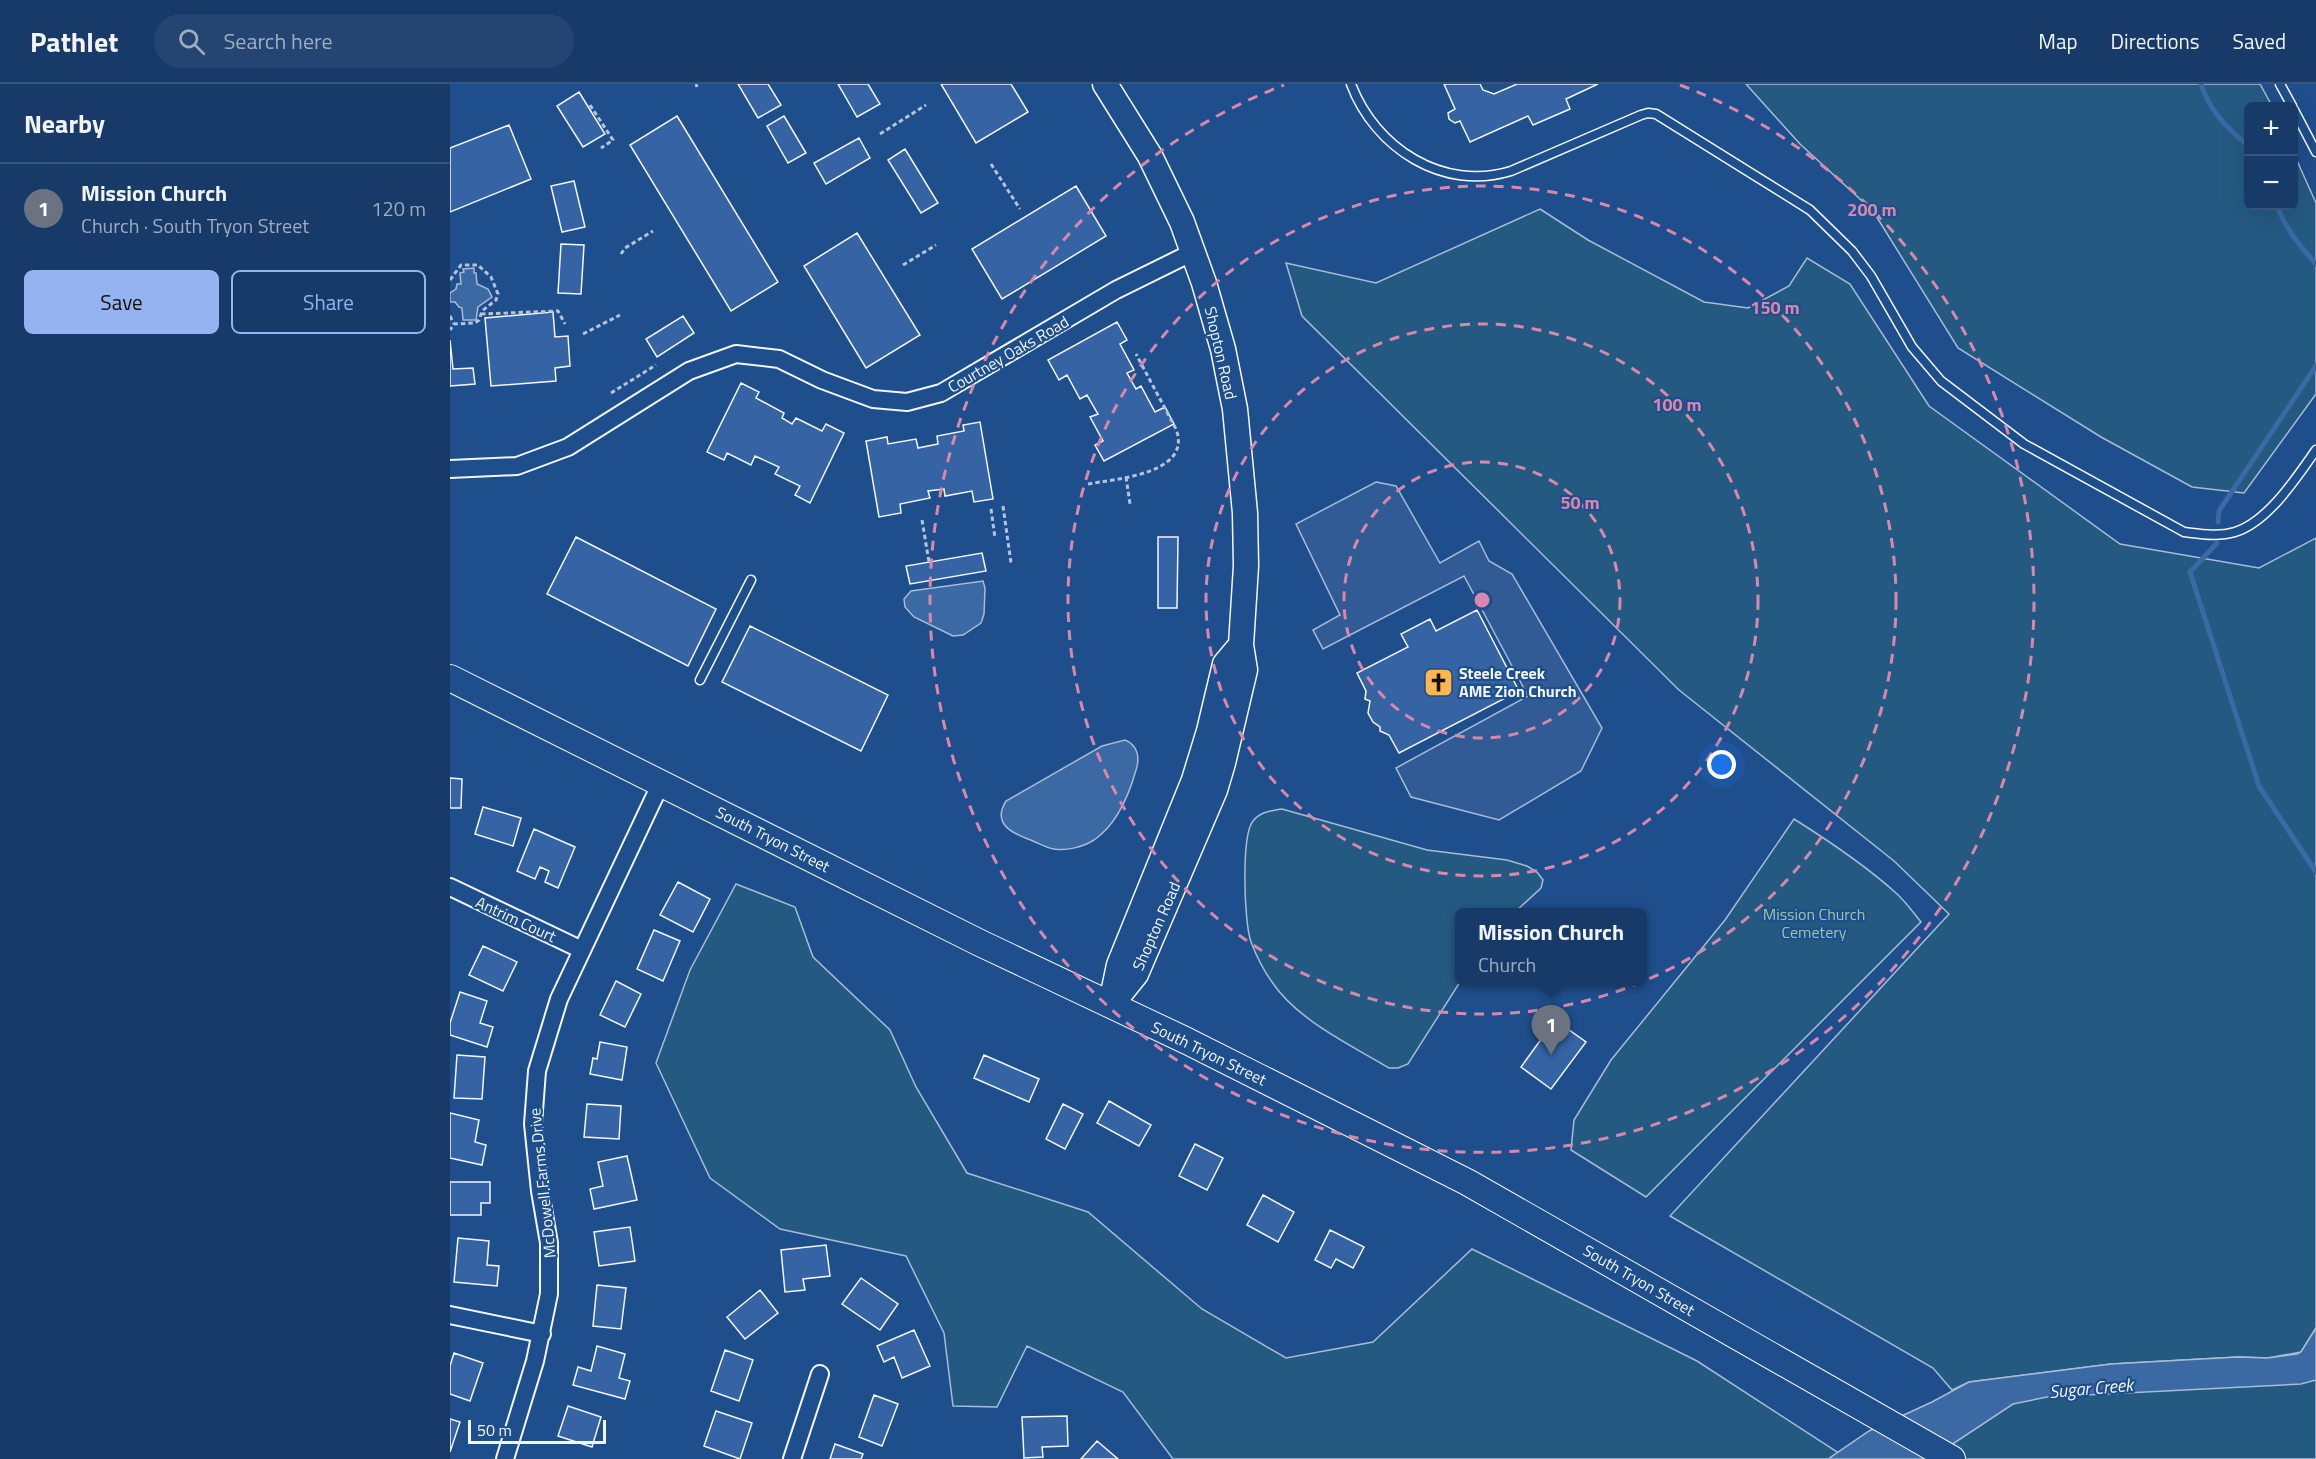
<!DOCTYPE html>
<html lang="en">
<head>
<meta charset="utf-8">
<style>
  body { margin:0; font-family:"Titillium Web",sans-serif; background:#244571; color:#f1f3f6 }
  .controls { position:absolute; right:18px; top:18px; display:grid; overflow:hidden; border-radius:9px; box-shadow:0 6px 24px #0002 }
  .controls button { width:54px; height:54px; display:grid; place-items:center; padding:0; border:0; border-bottom:2px solid #36547d; background:#173a69; color:#f1f3f6; font:30px sans-serif }
  .scale { position:absolute; left:18px; bottom:15px; width:138px; box-sizing:border-box; padding-left:6px; border:3px solid #f2f6ff; border-top:0; font-size:16px; line-height:21px; white-space:nowrap; color:#f2f6ff; -webkit-text-stroke:4px #1f4e8c; paint-order:stroke }
  .you { position:absolute; left:1272px; top:681px; width:21px; height:21px; margin:-15px; border:4px solid #fff; border-radius:50%; background:#1a73e8; box-shadow:0 0 0 9px #1a73e833 }
  .badge { display:grid; place-items:center; width:39px; height:39px; border-radius:50%; background:#95b2f1; color:#fff; font-size:20px; font-weight:700 }
  .pin { position:absolute; translate:-50% -50px; filter:drop-shadow(0 2px 3px #0008) }
  .pin::after { content:''; position:absolute; top:32px; width:21px; height:18px; background:inherit; clip-path:polygon(0 0,100% 0,50% 100%) }
  .popup { position:absolute; left:1005px; top:824px; width:192px; height:78px; box-sizing:border-box; display:grid; place-content:center; border-radius:9px; background:#173a69; filter:drop-shadow(0 2px 4px #0005); font-size:20px; white-space:nowrap; color:#9eadc0 }
  .popup b { font-size:22px; color:#f1f3f6 }
  .popup::after { content:''; position:absolute; left:50%; top:100%; margin-left:-12px; border:12px solid transparent; border-top-color:#173a69 }
  .list { margin:0; padding:0; list-style:none }
  h2 { display:flex; justify-content:space-between; align-items:center; height:78px; margin:0; padding:0 24px; font-size:26px }
  h2 small { font-size:20px; font-weight:400; color:#9eadc0 }
  .list li { display:grid; grid-template-columns:39px 1fr auto; gap:18px; align-items:center; box-sizing:border-box; height:90px; padding:0 24px; border-top:2px solid #36547d }
  .list b { display:block; font-size:22px; white-space:nowrap }
  .list p { margin:0; font-size:20px; white-space:nowrap; color:#9eadc0 }
  .list em { font-size:20px; font-style:normal; color:#9eadc0 }
  .actions { display:flex; gap:12px; padding:18px 24px }
  .actions a { flex:1; padding:14px 0; border:2px solid #95b2f1; border-radius:9px; text-align:center; font-size:21px; color:#95b2f1 }
  .actions .main { background:#95b2f1; color:#111 }
  .icon { flex:none; width:33px; height:33px; fill:none; stroke:currentColor; stroke-width:2; stroke-linecap:round; stroke-linejoin:round }
  .map { position:relative; flex:none; width:1866px; height:1375px; overflow:hidden }
  header { display:flex; align-items:center; gap:36px; box-sizing:border-box; height:84px; padding:0 30px; background:#173a69; border-bottom:2px solid #36547d }
  header strong { font-size:28px }
  nav { display:flex; gap:33px; margin-inline-start:auto; font-size:21px }
  .search { width:420px; height:54px; background:#244571; display:flex; align-items:center; gap:15px; box-sizing:border-box; padding:0 21px; border-radius:33px; color:#9eadc0; font-size:22px }
  main { display:flex }
  aside { flex:1; background:#173a69 }
  .map>svg:first-child { display:block }
  .green { fill:#245a82; stroke:#a8bbd7; stroke-width:1.5 }
  .parking { fill:#305b95; stroke:#a8bbd7; stroke-width:1.5 }
  .water { fill:#3b69a3; stroke:#a8bbd7; stroke-width:1.5 }
  .lines { fill:none; stroke-linecap:round; stroke-linejoin:round }
  .stream { stroke:#3b69a3; stroke-width:5 }
  .building { fill:#3563a3; stroke:#f2f6ff; stroke-width:1.5 }
  .lane-casing { stroke:#f2f6ff; stroke-width:11 }
  .street-casing { stroke:#f2f6ff; stroke-width:20 }
  .secondary-casing { stroke:#f2f6ff; stroke-width:27 }
  .primary-casing { stroke:#f2f6ff; stroke-width:28 }
  .path { stroke:#b3c4dc; stroke-width:3; stroke-dasharray:4.5 3; stroke-linecap:butt }
  .lane { stroke:#1f4e8c; stroke-width:8 }
  .street { stroke:#1f4e8c; stroke-width:16 }
  .secondary { stroke:#1f4e8c; stroke-width:24 }
  .primary { stroke:#1f4e8c; stroke-width:26 }
  .ring { fill:none; stroke:#da87ad; stroke-width:3; stroke-dasharray:10 8 }
  .labels { text-anchor:middle; dominant-baseline:central; stroke-width:4.5; stroke-linejoin:round; paint-order:stroke }
  .street-label { font-size:16px; fill:#f2f6ff; stroke:#1f4e8c }
  .poi-label { font-size:16px; font-weight:bold; fill:#f2f6ff; stroke:#1f4e8c; text-anchor:start }
  .park-label { font-size:16px; fill:#97c8a6; stroke:#1f4e8c }
  .water-label { font-size:18px; font-style:italic; fill:#f2f6ff; stroke:#1f4e8c }
  .centre { fill:#da87ad; stroke:#1f4e8c; stroke-width:3 }
  .ring-label { font-size:18px; text-anchor:middle; font-weight:bold; fill:#da87ad; stroke:#1f4e8c; stroke-width:4.5; stroke-linejoin:round; paint-order:stroke }
</style>
</head>
<body>
<header>
<strong>Pathlet</strong>
<div class="search"><svg class="icon" aria-label="search" viewBox="0 0 24 24"><circle cx="10" cy="10" r="6"/><path d="M15 15l6 6"/></svg>Search here</div>
<nav><a>Map</a><a>Directions</a><a>Saved</a></nav>
</header>
<main>
<aside>
<h2>Nearby<small></small></h2>
<ul class="list">
<li><span class="badge" style="background:#6b7280">1</span><div><b>Mission Church</b><p>Church · South Tryon Street</p></div><em>120 m</em></li>
</ul>
<div class="actions"><a class="main">Save</a><a>Share</a></div>
</aside>
<div class="map">
<svg width="1866" height="1375" viewBox="0 0 1866 1375">
  <rect width="100%" height="100%" fill="#1f4e8c"/>
  <!-- green -->
  <path class="green" d="M1296,0H1810L1822,22H1798V122H1844V70L1866,119V310L1794,409L1742,403L1651,353L1508,264L1423,127L1350,60Z
    M1090,125L1138,156L1254,218L1298,224L1339,202L1357,174L1400,200L1479,322L1670,460L1809,484L1866,454V1244L1851,1268L1818,1274L1788,1273L1661,1280L1519,1298L1502,1306L1483,1284L1220,1132L1499,830L1444,777L1229,606L852,232L836,179L926,199Z
    M832,725L977,766L1057,776L1077,782L1087,788L1093,796L1091,804L1065,828H1010V898L958,980L948,984H939C901,961 847,936 822,898C814,887 806,871 801,858C794,839 791,752 803,737C811,727 821,727 832,725Z
    M1344,735C1379,757 1415,781 1446,809C1455,817 1463,828 1471,838L1196,1113L1121,1066L1124,1036L1161,976L1275,836Z
    M286,800L345,823L363,873L440,946L466,1003L517,1089L638,1128L752,1225L836,1274L923,1258L1022,1165L1247,1277L1398,1375H723L673,1308L577,1262L547,1323L503,1322L494,1249L456,1172L330,1145L260,1094L206,979L240,886Z
    M1866,1271V1375H1502L1471,1357L1535,1322Z"/>
  <!-- parking -->
  <path class="parking" d="M926,398L946,402L990,479L1029,457L1039,477L1062,490L1152,644L1131,687L1049,736L961,713L946,684L1078,612L1014,492L873,565L863,546L890,531L846,440Z"/>
  <!-- water -->
  <path class="water" d="M24,184V189H26L27,200L38,205L42,213L28,223L26,236H13L12,224L9,223L5,218H0V209L6,205L7,200H11L10,189L14,188L13,185Z
    M533,497L535,504L534,530L531,539L513,551L503,552L464,533L455,523L454,515L461,507Z
    M675,656C688,661 690,674 686,686C679,711 666,741 644,756C633,763 617,767 604,765C597,764 590,760 583,757C564,750 541,741 556,717L652,662Z
    M1866,1244V1296L1851,1300L1597,1313L1563,1320L1480,1375H1378L1419,1347L1482,1318L1519,1298L1661,1280L1788,1273L1818,1274L1847,1270L1851,1268Z"/>
  <g class="lines">
    <!-- stream -->
    <path class="stream" d="M1751,0C1759,26 1777,45 1798,61
      M1827,122C1835,144 1850,162 1866,180
      M1768,438L1769,427L1866,282
      M1767,459L1740,488L1809,702L1866,788"/>
  </g>
  <!-- building -->
  <path class="building" d="M288,0H318L331,21L308,34Z
    M388,0H418L430,20L407,33Z
    M491,0H561L578,28L526,59Z
    M994,0H1030L1033,6L1044,10L1067,0H1148L1116,15L1120,25L1083,41L1078,32L1020,58L1010,37L1005,39L999,35L998,29L1005,25Z
    M129,8L155,50L133,63L107,22Z
    M227,32L328,198L281,227L180,61Z
    M334,32L356,69L338,79L317,42Z
    M59,41L81,95L0,128V64Z
    M409,54L420,74L376,100L364,79Z
    M455,65L488,119L471,129L438,76Z
    M124,97L135,143L112,148L101,102Z
    M626,102L656,152L552,215L522,165Z
    M407,149L470,251L416,284L354,182Z
    M111,160L134,161L131,210L108,209Z
    M103,228L105,253L118,252L120,282L105,284L106,297L41,302L35,234Z
    M233,232L244,249L207,273L196,255Z
    M667,238L677,256L670,260L684,286L677,289L686,305L691,302L705,328L715,323L724,340L654,377L645,361L653,357L640,333L648,330L637,311L630,315L617,291L609,296L598,276Z
    M0,256L3,285L23,284L25,300L0,302Z
    M291,299L309,308L306,314L334,329L332,334L342,340L346,334L372,347L376,340L394,349L360,419L345,411L350,402L325,390L329,383L305,372L301,381L277,369L274,376L257,368Z
    M530,338L543,415L524,418L522,407L495,412L494,405L478,407L480,414L450,420L451,429L429,433L416,357L437,353L438,360L466,355L468,364L488,360L487,352L514,347L513,341Z
    M126,453L266,525L238,582L97,510Z
    M708,453H728L727,524H708Z
    M532,469L536,487L460,500L456,482Z
    M1027,526L1069,607L949,669L939,651L930,647V643L923,638L918,629L920,617L915,615L916,607L907,589L958,563L951,550L980,535L986,547Z
    M300,542L438,611L411,667L272,598Z
    M0,694L12,695L11,724H0Z
    M33,723L71,734L63,762L25,750Z
    M84,745L125,763L108,804L95,798L99,787L90,783L85,795L67,787Z
    M228,798L260,815L243,848L210,831Z
    M204,846L230,857L213,897L187,885Z
    M33,862L67,878L53,907L19,891Z
    M166,897L191,910L175,943L150,931Z
    M10,908L37,917L30,939L43,943L37,963L0,951V939Z
    M1105,936L1136,958L1101,1005L1071,983Z
    M150,958L177,963L172,996L140,990L143,974L147,975Z
    M7,971L35,973L32,1015L4,1014Z
    M534,971L589,995L579,1018L524,994Z
    M659,1017L701,1041L689,1062L647,1039Z
    M137,1020L171,1022L169,1055L134,1053Z
    M613,1020L633,1030L615,1065L596,1055Z
    M0,1029L29,1036L25,1058L36,1061L32,1081L0,1074Z
    M745,1060L773,1074L757,1106L729,1092Z
    M177,1072L187,1116L144,1125L140,1105L153,1102L148,1078Z
    M0,1098H40V1119H31V1131H0Z
    M813,1111L844,1128L828,1158L797,1141Z
    M180,1143L185,1177L149,1182L144,1148Z
    M880,1146L914,1163L903,1184L886,1175L881,1184L865,1176Z
    M8,1154L39,1157L37,1181L49,1182L47,1202L4,1198Z
    M376,1161L380,1192L353,1195L355,1206L335,1208L331,1166Z
    M411,1194L448,1220L430,1246L392,1220Z
    M147,1201L176,1204L171,1245L143,1242Z
    M310,1206L328,1229L295,1255L277,1233Z
    M464,1246L480,1282L452,1294L444,1273L434,1278L427,1262Z
    M147,1262L175,1270L169,1294L180,1297L175,1315L123,1301L128,1283L141,1287Z
    M275,1266L303,1276L289,1317L261,1307Z
    M4,1269L33,1279L20,1317L0,1310V1282Z
    M424,1311L448,1320L432,1362L409,1353Z
    M118,1322L151,1333L142,1363L108,1352Z
    M266,1327L302,1339L290,1375L254,1362Z
    M617,1332L618,1362L592,1363L593,1373L574,1374L572,1333Z
    M0,1335L10,1338L0,1368Z
    M647,1357L668,1375H631Z
    M385,1360L413,1370L411,1375H380Z"/>
  <g class="lines">
    <defs>
      <path id="lane" d="M901,0C925,64 993,108 1061,87L1191,31L1198,29L1206,30L1360,126L1402,167L1421,192L1462,263L1491,297L1574,360L1734,448C1751,450 1768,453 1785,448C1818,438 1847,393 1866,366
        M1830,0L1842,22
        M1844,26L1866,68
        M250,596L301,496"/>
      <path id="street" d="M0,385L67,382L118,363L239,287L286,270L329,275L372,296L423,315L457,318L491,309L666,206L743,168
        M0,803L132,866
        M0,1231L92,1250
        M55,1375L85,1277L99,1210V1159L90,1107L83,1040L87,987L109,915L211,699
        M342,1375L370,1290"/>
      <path id="secondary" d="M655,0L700,72L732,138L754,199L773,265L785,325L795,429L796,482L791,561L795,586L773,679L765,706L686,890L661,921
        M661,919L669,881L744,696L759,647L775,580L791,561"/>
      <path id="primary" d="M0,594L530,859L737,957L1017,1098L1502,1375"/>
    </defs>
    <!-- lane casing -->
    <use href="#lane" class="lane-casing"/>
    <!-- street casing -->
    <use href="#street" class="street-casing"/>
    <!-- secondary casing -->
    <use href="#secondary" class="secondary-casing"/>
    <!-- primary casing -->
    <use href="#primary" class="primary-casing"/>
    <!-- path -->
    <path class="path" d="M246,0L247,3
      M140,21L163,56L151,64
      M430,50L476,21
      M541,80L570,125
      M171,170L175,164L203,147
      M453,181L486,161
      M0,196L11,181H28L41,193L48,210L46,216L32,227L29,236L25,239L4,240L0,246
      M31,230L108,227L115,240
      M0,232L4,240
      M133,250L170,231
      M161,309L206,281
      M676,393L680,420
      M638,400C665,395 743,390 726,345L686,270
      M553,422L561,479
      M541,425L545,454
      M472,436L479,478"/>
    <!-- lane -->
    <use href="#lane" class="lane"/>
    <!-- street -->
    <use href="#street" class="street"/>
    <!-- secondary -->
    <use href="#secondary" class="secondary"/>
    <!-- primary -->
    <use href="#primary" class="primary"/>
  </g>
  <!-- distance rings -->
  <g class="ring">
    <circle cx="1032" cy="516" r="138"/>
    <circle cx="1032" cy="516" r="276"/>
    <circle cx="1032" cy="516" r="414"/>
    <path d="M1230 1A552 552 0 1 1 834 1"/>
  </g>
  <!-- icons -->
  <defs>
    <symbol id="church-square" viewBox="-11 -11 22 22"><rect x="-9" y="-9" width="18" height="18" rx="4" fill="#ffb74d" stroke="#1f4e8c"/><path d="M-1.2-6h2.4v3.5h3.3v2.4h-3.3V6h-2.4V-.1h-3.3v-2.4h3.3Z" fill="#111"/></symbol>
  </defs>
  <g fill-rule="evenodd">
    <use href="#church-square" x="972" y="582" width="33" height="33"/>
  </g>
  <g class="labels">
    <!-- street labels -->
    <g class="street-label">
      <text transform="translate(771 269) rotate(77)">Shopton Road</text>
      <text transform="translate(558 270) rotate(-30)">Courtney Oaks Road</text>
      <text transform="translate(323 755) rotate(27)">South Tryon Street</text>
      <text transform="translate(66 835) rotate(25)">Antrim Court</text>
      <text transform="translate(706 842) rotate(-66)">Shopton Road</text>
      <text transform="translate(759 969) rotate(26)">South Tryon Street</text>
      <text transform="translate(92 1099) rotate(-96)">McDowell Farms Drive</text>
      <text transform="translate(1189 1196) rotate(30)">South Tryon Street</text>
    </g>
    <!-- poi labels -->
    <g class="poi-label">
      <text x="1009" y="589">Steele Creek<tspan x="1009" dy="18">AME Zion Church</tspan></text>
    </g>
    <!-- park labels -->
    <g class="park-label">
      <text x="1364" y="830">Mission Church<tspan x="1364" dy="18">Cemetery</tspan></text>
    </g>
    <!-- water labels -->
    <g class="water-label">
      <text transform="translate(1641 1304) rotate(-5)">Sugar Creek</text>
    </g>
  </g>
  <circle cx="1032" cy="516" r="9" class="centre"/>
  <g class="ring-label">
    <text x="1422" y="132">200 m</text>
    <text x="1325" y="230">150 m</text>
    <text x="1227" y="327">100 m</text>
    <text x="1130" y="425">50 m</text>
  </g>
</svg>
<div class="controls">
<button>+</button>
<button>−</button>
</div>
<div class="scale">50 m</div>
<div class="you"></div>
<div class="pin badge" style="left:1101px;top:971px;background:#6b7280">1</div>
<div class="popup"><b>Mission Church</b>Church</div>
</div>
</main>
</body>
</html>
